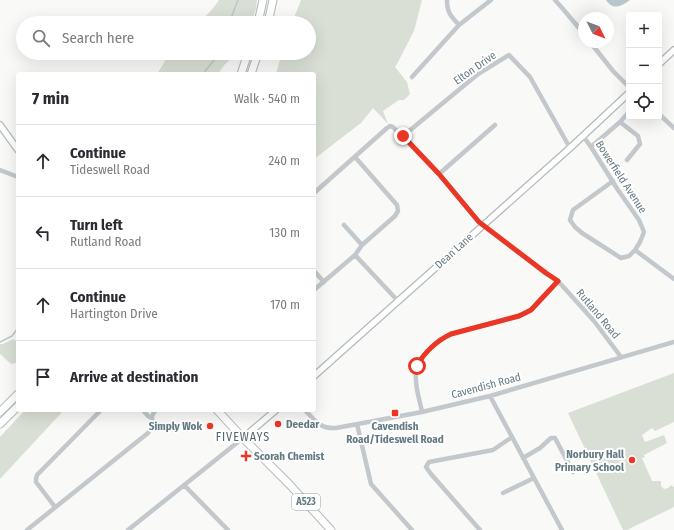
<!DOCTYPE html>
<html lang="en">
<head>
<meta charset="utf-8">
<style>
  body { margin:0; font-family:"Fira Sans Condensed",sans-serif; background:#f2f2f3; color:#2b2b33 }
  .controls { position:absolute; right:12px; top:12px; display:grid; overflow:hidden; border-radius:4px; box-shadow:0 4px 16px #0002 }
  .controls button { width:36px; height:36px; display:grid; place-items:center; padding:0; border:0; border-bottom:1px solid #e1e1e2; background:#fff; color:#2b2b33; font:20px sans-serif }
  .compass { position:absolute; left:578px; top:12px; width:36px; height:36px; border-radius:50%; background:#fff; box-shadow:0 4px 16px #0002; rotate:132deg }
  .stop { position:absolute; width:12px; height:12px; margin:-9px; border:3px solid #ec3625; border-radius:50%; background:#fff }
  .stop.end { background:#ec3625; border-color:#fff; box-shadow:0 1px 4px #0008 }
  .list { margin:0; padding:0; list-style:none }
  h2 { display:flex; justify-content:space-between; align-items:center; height:52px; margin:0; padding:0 16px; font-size:17px }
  h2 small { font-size:13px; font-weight:400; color:#7c7c81 }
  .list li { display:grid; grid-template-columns:26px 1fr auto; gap:12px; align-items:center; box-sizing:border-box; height:72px; padding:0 16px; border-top:1px solid #e1e1e2 }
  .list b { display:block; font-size:15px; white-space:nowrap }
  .list p { margin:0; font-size:13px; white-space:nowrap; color:#7c7c81 }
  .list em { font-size:13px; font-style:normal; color:#7c7c81 }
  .icon { flex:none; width:22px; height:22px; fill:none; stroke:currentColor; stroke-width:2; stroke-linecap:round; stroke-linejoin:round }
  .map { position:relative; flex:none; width:674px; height:530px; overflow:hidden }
  .search { position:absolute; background:#fff; box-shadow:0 4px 16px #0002; left:16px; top:16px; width:300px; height:44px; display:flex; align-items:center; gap:10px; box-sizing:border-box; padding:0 14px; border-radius:22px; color:#7c7c81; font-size:15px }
  .panel { position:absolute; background:#fff; box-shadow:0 4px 16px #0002; left:16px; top:72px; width:300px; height:340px; border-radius:4px }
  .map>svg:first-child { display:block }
  .green { fill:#dadfd6 }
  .water { fill:#b8c8ca }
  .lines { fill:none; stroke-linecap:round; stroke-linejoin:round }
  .stream { stroke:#b8c8ca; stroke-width:1.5 }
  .major-casing { stroke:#b3babe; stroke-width:8 }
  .highway-casing { stroke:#b3b9bc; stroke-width:9 }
  .minor { stroke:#c2c8cb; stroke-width:4.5 }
  .major { stroke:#fff; stroke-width:5.5 }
  .highway { stroke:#fff; stroke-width:7 }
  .route { stroke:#ec3625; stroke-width:5 }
  .poi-dot { fill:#ec3625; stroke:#fff; stroke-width:1.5 }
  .labels { text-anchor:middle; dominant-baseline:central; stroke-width:4; stroke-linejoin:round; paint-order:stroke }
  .shield { fill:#fff; stroke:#92a2a8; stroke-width:1 }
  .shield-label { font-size:10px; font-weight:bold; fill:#637a83 }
  .street-label { font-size:11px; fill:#637a83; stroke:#fff }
  .poi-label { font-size:11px; font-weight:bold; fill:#637a83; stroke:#fff; text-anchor:start }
  .neighbourhood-label { font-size:12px; letter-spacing:1px; fill:#55676e; stroke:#fff }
</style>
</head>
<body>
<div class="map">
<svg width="674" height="530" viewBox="0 0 674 530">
  <rect width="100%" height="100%" fill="#f9f9f7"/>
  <!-- green -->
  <path class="green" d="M219,0H257L256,9L251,23H194C197,20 200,20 203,18C209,14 215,6 219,0Z
    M301,0H422L414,31L397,64L395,67L407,82L410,94L404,100H399L383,111L388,124L373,108L361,123L314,159V74H276L282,53H309V23H292Z
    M170,53H238L225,64L218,74H157Z
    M13,339L18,342V362L16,363L11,364L0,354V344H3Z
    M674,373V422L655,431L652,428L642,435L645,442L664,435L667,443L644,455L645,457L642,458L652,481H661V486L664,489L668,488L671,485L674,487V507L627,530H623L568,413Z
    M25,410H64L0,479V437Z"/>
  <!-- water -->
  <path class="water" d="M606,0H630C622,6 613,11 606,0Z"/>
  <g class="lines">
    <!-- stream -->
    <path class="stream" d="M229,23L238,0
      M203,74L214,60L217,53
      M0,342L12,336L18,328"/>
    <defs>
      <path id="major" d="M659,64L674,50
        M0,125L18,150
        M314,376L570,148L629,93
        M243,438L276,410"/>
      <path id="highway" d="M258,23L263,0
        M268,23L273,0
        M241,74L248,53
        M251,74L258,53
        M217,410L243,438L289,484L331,530
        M0,412L18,394
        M0,424L18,406"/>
    </defs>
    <!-- major casing -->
    <use href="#major" class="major-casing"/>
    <!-- highway casing -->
    <use href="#highway" class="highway-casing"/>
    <!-- minor -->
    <path class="minor" d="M447,0C447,13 451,16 459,25
      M555,0L563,9L584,34
      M590,42L613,71L629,87
      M412,77L459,25L491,0
      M659,114L674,128
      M620,122L638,136L640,144L627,160
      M403,136L478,74L509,55L530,77L570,148
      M583,136L591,147L618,190L639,220L644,232L640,242L635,250L674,279
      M591,147L620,122L629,112
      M0,170L18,177
      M439,174L495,125
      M613,181L573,210L570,220L575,227L582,233L621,258L629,256L635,250
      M314,193L387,128L390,126L393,127L439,174L479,222L545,273L558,281L594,321L621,357
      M344,225L362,245
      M355,255L398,301
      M314,271L324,282
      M314,290L355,255L362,245L395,216L398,211L397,205L355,157
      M490,396L562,530
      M143,410L148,416L151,418
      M305,410C315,421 320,429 336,428L422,412L490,396L674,342
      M422,412C417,387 408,371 429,350C435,344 443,338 451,334L519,316L531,310L558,281
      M357,424L371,484L412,530
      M523,458L540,448L551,438H555L573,472
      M184,485L228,530
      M503,493L534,478
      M55,507L36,482V479L37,475L101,410
      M27,530L148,433C149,431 151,429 152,427C154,420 149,417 156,410
      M128,530L243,438
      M480,530L431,474L426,467L429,462L493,450L512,437"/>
    <!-- major -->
    <use href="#major" class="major"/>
    <!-- highway -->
    <use href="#highway" class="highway"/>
  </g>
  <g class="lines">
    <!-- route -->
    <path class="route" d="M403,136L439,174L479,222L546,273L558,281L531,310L519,316L451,334C438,340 424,352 417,366"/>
  </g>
  <!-- markers -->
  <g class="poi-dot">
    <rect x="391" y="409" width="8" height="8" rx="2"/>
    <circle cx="278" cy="424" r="4"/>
    <circle cx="210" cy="426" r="4"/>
    <path d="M244 450h4v4h4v4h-4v4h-4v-4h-4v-4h4z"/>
    <circle cx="632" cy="460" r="4"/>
  </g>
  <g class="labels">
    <!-- shield labels -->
    <rect class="shield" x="292" y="494" width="28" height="16" rx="3"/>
    <g class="shield-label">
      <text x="306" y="502">A523</text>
    </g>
    <!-- street labels -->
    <g class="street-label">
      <text transform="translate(475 68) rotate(-35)">Elton Drive</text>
      <text transform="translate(621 177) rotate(57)">Bowerfield Avenue</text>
      <text transform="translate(454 251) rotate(-42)">Dean Lane</text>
      <text transform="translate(598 314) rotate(50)">Rutland Road</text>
      <text transform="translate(486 386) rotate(-15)">Cavendish Road</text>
    </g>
    <!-- poi labels -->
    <g class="poi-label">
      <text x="286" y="424">Deedar</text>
      <text x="202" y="426" text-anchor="end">Simply Wok</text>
      <text x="395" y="426" text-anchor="middle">Cavendish<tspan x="395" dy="13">Road/Tideswell Road</tspan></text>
      <text x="624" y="454" text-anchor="end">Norbury Hall<tspan x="624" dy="13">Primary School</tspan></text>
      <text x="254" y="456">Scorah Chemist</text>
    </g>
    <!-- neighbourhood labels -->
    <g class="neighbourhood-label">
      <text x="243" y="437">FIVEWAYS</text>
    </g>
  </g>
</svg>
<div class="controls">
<button>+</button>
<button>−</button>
<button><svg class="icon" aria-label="locate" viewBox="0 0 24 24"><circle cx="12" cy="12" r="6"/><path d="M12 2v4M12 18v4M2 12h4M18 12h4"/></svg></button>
</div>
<svg class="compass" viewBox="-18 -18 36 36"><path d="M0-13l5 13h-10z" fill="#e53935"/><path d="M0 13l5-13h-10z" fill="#7c7c81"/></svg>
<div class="stop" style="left:417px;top:366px"></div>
<div class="stop end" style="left:403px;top:136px"></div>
<div class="search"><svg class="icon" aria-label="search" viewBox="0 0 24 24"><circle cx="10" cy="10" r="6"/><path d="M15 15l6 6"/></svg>Search here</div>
<section class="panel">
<h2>7 min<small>Walk · 540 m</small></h2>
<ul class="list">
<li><svg class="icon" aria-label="ahead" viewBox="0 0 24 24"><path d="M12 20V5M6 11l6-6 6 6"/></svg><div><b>Continue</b><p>Tideswell Road</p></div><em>240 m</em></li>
<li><svg class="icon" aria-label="left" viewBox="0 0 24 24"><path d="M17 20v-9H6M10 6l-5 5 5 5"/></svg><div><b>Turn left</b><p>Rutland Road</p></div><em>130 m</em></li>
<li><svg class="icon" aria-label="ahead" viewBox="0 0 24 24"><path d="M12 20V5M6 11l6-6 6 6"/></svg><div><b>Continue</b><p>Hartington Drive</p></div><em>170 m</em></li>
<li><svg class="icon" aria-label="arrive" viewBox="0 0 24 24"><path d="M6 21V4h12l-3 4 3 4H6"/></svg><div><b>Arrive at destination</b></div></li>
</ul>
</section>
</div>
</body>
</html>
